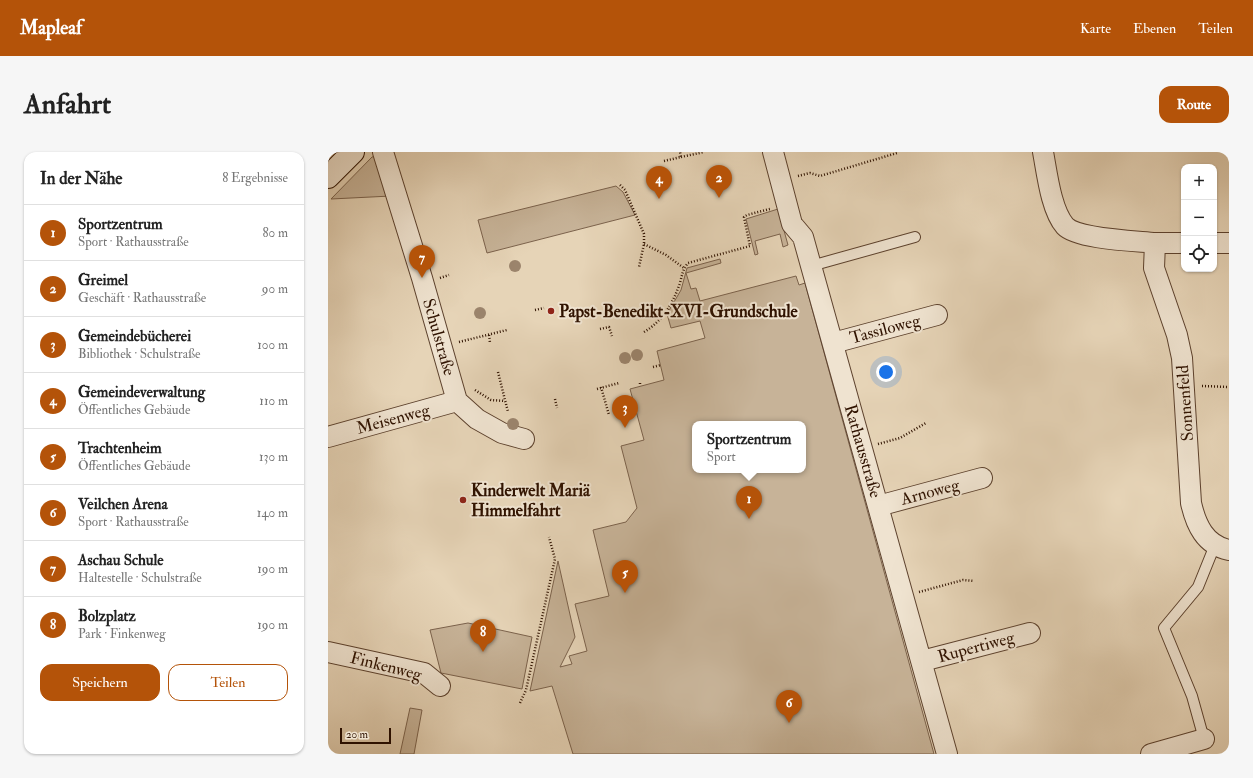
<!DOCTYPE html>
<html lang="de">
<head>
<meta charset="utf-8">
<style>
  body { margin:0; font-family:"IM FELL Double Pica",serif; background:#f6f6f6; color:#222 }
  .controls { position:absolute; right:12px; top:12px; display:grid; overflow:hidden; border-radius:8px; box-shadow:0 1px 3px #0004 }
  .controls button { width:36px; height:36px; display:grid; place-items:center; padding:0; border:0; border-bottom:1px solid #e0e0e0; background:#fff; color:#222; font:20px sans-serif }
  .scale { position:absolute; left:12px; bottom:10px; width:51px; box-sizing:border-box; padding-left:4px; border:2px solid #2f1200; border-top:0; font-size:11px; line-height:14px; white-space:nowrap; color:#2f1200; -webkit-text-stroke:3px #efe3d0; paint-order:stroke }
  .you { position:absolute; left:558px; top:220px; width:14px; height:14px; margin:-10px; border:3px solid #fff; border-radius:50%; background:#1a73e8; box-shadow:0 0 0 6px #1a73e833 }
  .badge { display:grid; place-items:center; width:26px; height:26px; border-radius:50%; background:#b45309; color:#fff; font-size:13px; font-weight:700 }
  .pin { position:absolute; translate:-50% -33px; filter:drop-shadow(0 1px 2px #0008) }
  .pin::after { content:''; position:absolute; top:21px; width:14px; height:12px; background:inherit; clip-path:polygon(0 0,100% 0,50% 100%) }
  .popup { position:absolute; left:364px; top:269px; width:114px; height:52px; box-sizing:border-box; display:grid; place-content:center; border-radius:8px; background:#fff; filter:drop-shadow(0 1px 3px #0005); font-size:13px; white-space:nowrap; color:#767676 }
  .popup b { font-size:15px; color:#222 }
  .popup::after { content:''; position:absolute; left:50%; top:100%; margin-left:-8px; border:8px solid transparent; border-top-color:#fff }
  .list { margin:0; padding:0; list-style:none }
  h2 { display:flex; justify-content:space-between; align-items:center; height:52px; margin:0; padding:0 16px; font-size:17px }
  h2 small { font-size:13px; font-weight:400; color:#767676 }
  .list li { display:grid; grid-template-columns:26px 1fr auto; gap:12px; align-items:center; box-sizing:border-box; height:56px; padding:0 16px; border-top:1px solid #e0e0e0 }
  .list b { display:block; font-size:15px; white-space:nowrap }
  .list p { margin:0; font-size:13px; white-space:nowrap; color:#767676 }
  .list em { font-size:13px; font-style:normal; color:#767676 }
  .actions { display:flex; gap:8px; padding:12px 16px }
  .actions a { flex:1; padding:9px 0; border:1px solid #b45309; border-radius:12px; text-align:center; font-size:14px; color:#b45309 }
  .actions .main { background:#b45309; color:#fff }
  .icon { flex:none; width:22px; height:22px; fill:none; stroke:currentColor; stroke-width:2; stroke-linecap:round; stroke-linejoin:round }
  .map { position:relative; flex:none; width:901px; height:602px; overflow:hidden; border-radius:12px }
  header { display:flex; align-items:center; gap:24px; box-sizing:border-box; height:56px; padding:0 20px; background:#b45309; color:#fff }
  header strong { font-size:19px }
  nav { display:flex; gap:22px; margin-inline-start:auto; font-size:14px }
  .intro { display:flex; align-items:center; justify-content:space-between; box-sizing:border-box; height:96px; padding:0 24px }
  h1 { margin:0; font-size:28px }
  .button { padding:10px 18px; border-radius:12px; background:#b45309; color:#fff; font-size:14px; font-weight:700 }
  main { display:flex; gap:24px; padding:0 24px }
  aside { flex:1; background:#fff; border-radius:12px; box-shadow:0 1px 3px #0004 }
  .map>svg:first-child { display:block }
  .green { fill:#c7b398; stroke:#7b624c; fill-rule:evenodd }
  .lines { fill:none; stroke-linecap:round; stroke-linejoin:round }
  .service-casing { stroke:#5d422e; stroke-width:12 }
  .minor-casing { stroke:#5d422e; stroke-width:22 }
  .secondary-casing { stroke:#2f1200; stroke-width:24 }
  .path { stroke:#2f1200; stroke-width:2.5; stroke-dasharray:1 2; stroke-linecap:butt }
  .service { stroke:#efe3d0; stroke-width:10 }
  .minor { stroke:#efe3d0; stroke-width:20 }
  .secondary { stroke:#efe3d0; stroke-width:22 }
  .tree { fill:#9b846c }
  .poi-dot { fill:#8f2418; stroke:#efe3d0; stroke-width:1.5 }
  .labels { text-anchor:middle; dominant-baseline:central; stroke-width:4; stroke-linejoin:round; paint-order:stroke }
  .poi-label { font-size:17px; font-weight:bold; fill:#2f1200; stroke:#efe3d0; text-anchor:start }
  .street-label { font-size:17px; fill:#2f1200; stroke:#efe3d0 }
</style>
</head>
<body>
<header>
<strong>Mapleaf</strong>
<nav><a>Karte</a><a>Ebenen</a><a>Teilen</a></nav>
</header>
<div class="intro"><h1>Anfahrt</h1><a class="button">Route</a></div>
<main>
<aside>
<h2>In der Nähe<small>8 Ergebnisse</small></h2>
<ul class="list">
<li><span class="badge">1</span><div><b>Sportzentrum</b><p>Sport · Rathausstraße</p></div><em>80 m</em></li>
<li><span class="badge">2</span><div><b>Greimel</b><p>Geschäft · Rathausstraße</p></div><em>90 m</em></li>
<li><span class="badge">3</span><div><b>Gemeindebücherei</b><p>Bibliothek · Schulstraße</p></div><em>100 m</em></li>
<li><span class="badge">4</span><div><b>Gemeindeverwaltung</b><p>Öffentliches Gebäude</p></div><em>110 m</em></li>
<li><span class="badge">5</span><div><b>Trachtenheim</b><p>Öffentliches Gebäude</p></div><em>130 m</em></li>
<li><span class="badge">6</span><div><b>Veilchen Arena</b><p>Sport · Rathausstraße</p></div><em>140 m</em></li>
<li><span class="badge">7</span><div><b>Aschau Schule</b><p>Haltestelle · Schulstraße</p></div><em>190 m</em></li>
<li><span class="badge">8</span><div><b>Bolzplatz</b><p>Park · Finkenweg</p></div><em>190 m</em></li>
</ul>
<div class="actions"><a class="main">Speichern</a><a>Teilen</a></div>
</aside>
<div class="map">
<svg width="901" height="602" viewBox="0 0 901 602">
  <rect width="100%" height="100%" fill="#e6d4b7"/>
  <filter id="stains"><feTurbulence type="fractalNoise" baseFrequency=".005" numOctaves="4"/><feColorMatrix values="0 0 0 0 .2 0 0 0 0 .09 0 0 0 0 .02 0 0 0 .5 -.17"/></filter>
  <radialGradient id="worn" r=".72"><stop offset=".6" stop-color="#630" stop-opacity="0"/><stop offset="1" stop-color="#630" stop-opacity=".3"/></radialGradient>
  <!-- green -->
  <path class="green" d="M48,4L63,44L3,47L44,5Z
    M288,34L295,40L307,63L159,101L150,68Z
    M450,57L460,93L455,95L452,82L427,89L430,102L427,103L418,67Z
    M392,107L393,111L358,121L363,137L368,136L372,149L468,124L471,133L477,131L606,602H245L224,534L202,539L230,409L247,485L232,515L244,512L241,504L259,499L247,452L281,444L265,378L298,370L309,356L293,294L316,288L302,237L336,228L329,199L377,186L372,169L343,176L339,162L353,138L359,116ZM367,272H475V318H367Z
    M140,471L204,485L194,537L113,521L102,478Z
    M82,556L94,558L86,602H72Z"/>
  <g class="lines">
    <defs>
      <path id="service" d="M483,114L587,85
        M876,587L864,544L836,476L870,435L887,393"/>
      <path id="minor" d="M55,0L94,126L129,249L149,267L174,281L196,287
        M445,0L464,72L475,85L619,602
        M715,0C719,21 723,58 737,74C749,87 808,89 827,91
        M856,91H827L826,116L849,183L854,206L863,351C868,373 877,393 901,398
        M886,91H901
        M505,191L609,163
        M0,285L129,249
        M550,354L654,326
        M0,500L96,521L112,534
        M594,509L702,481
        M823,602L876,587"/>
      <path id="secondary" d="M0,25L25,0"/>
    </defs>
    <!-- service casing -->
    <use href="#service" class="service-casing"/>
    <!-- minor casing -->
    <use href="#minor" class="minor-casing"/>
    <!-- secondary casing -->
    <use href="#secondary" class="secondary-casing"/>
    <!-- path -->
    <path class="path" d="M353,5L376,0
      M336,9L353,5L352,0
      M470,24L482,21L492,24L569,1
      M292,33L297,38L316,82V92L311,115
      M316,92L338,103L356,116
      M112,126L121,123
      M207,158L216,156
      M272,177L281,175L284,184
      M316,180C335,169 345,151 352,131C354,123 355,117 360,111L422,94L416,65L419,63L442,57
      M161,183L162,191
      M131,190L179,178
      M325,215L333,213
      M170,220L180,260
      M312,231V234
      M874,234L901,235
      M273,235L281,263
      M269,237L291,231
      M147,238L163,248L177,249
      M227,247L229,256
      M550,292L572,286L598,271
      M591,440L635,428L646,429
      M192,551L198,538L227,407L221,385"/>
    <!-- service -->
    <use href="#service" class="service"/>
    <!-- minor -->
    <use href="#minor" class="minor"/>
    <!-- secondary -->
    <use href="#secondary" class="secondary"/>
  </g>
  <!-- trees -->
  <g class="tree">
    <circle cx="187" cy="114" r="6"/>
    <circle cx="152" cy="161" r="6"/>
    <circle cx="309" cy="203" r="6"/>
    <circle cx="297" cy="206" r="6"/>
    <circle cx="185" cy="272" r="6"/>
  </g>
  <!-- markers -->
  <g class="poi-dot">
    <circle cx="223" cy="159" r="4"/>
    <circle cx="135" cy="348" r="4"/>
  </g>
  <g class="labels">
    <!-- poi labels -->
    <g class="poi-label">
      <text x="231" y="159">Papst-Benedikt-XVI-Grundschule</text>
      <text x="143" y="338">Kinderwelt Mariä<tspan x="143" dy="20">Himmelfahrt</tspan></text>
    </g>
    <!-- street labels -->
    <g class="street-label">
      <text transform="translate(557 177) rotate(-15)">Tassiloweg</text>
      <text transform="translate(111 185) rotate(74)">Schulstraße</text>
      <text transform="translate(857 251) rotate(-94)">Sonnenfeld</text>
      <text transform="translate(65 267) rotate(-15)">Meisenweg</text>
      <text transform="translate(535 299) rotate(74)">Rathausstraße</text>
      <text transform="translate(602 340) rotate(-15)">Arnoweg</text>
      <text transform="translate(648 495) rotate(-15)">Rupertiweg</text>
      <text transform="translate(58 514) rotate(14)">Finkenweg</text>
    </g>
  </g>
  <rect width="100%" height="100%" filter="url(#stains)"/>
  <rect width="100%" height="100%" fill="url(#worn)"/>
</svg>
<div class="controls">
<button>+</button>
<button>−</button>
<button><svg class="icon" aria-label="locate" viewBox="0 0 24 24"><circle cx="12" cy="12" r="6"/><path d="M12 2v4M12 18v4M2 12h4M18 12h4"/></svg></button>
</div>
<div class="scale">20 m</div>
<div class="you"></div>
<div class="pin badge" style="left:421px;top:367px">1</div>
<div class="popup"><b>Sportzentrum</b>Sport</div>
<div class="pin badge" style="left:391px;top:46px">2</div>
<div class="pin badge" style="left:297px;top:276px">3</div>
<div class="pin badge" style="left:331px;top:47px">4</div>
<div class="pin badge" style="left:297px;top:441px">5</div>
<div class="pin badge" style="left:461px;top:571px">6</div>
<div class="pin badge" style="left:94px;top:126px">7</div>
<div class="pin badge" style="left:155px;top:500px">8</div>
</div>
</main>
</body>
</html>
